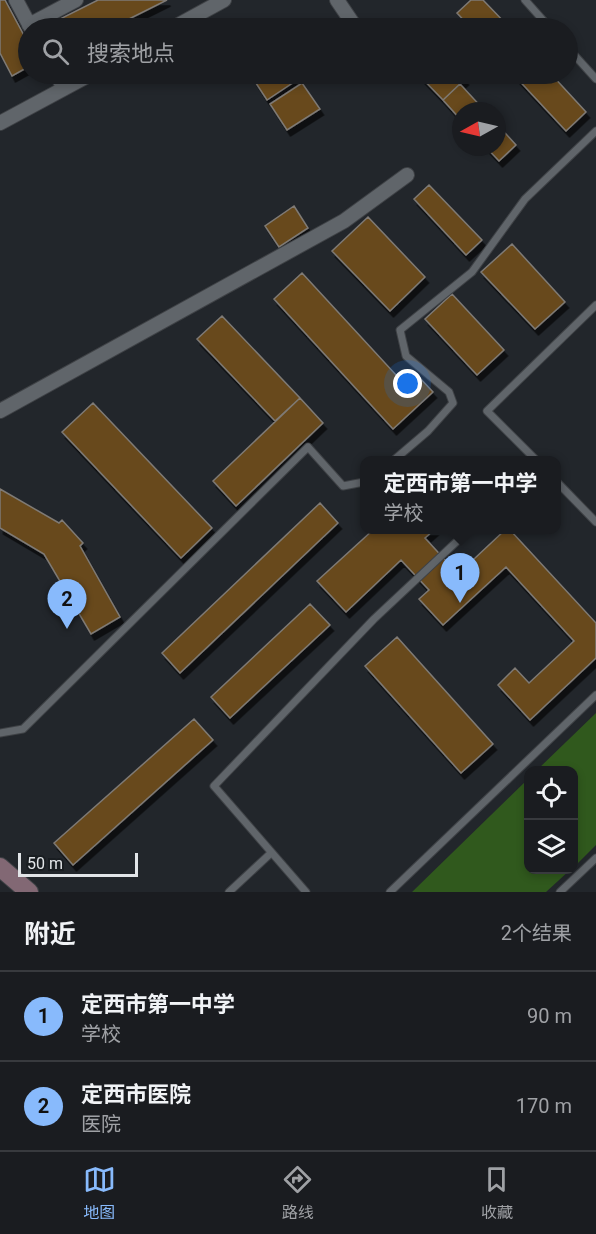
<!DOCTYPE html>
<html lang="zh">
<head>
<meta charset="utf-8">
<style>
  body { margin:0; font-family:Roboto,"Noto Sans SC",sans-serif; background:#27292d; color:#f1f3f6 }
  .controls { position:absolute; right:18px; bottom:18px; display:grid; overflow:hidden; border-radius:12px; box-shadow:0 3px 9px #0003 }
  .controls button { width:54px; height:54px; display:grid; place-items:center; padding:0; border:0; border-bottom:2px solid #383a3e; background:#1a1c20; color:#f1f3f6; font:30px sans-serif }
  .compass { position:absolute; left:452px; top:102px; width:54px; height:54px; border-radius:50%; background:#1a1c20; box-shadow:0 3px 9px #0003; rotate:262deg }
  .scale { position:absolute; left:18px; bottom:15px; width:120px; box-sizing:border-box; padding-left:6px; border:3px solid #e2e5e8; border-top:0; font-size:16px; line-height:21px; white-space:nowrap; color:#e2e5e8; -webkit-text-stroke:4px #191d21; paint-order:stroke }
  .you { position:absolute; left:408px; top:384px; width:21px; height:21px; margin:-15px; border:4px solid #fff; border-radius:50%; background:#1a73e8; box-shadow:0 0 0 9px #1a73e833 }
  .badge { display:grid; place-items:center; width:39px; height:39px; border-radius:50%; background:#88bafc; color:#111; font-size:20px; font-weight:700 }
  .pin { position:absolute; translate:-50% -50px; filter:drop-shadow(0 2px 3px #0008) }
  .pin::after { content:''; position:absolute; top:32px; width:21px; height:18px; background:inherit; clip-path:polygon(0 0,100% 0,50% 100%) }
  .popup { position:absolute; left:360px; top:456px; width:201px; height:78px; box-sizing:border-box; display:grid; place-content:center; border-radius:12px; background:#1a1c20; filter:drop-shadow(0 2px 4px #0005); font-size:20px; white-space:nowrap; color:#9fa1a5 }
  .popup b { font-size:22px; color:#f1f3f6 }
  .popup::after { content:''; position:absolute; left:50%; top:100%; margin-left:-12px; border:12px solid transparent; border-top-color:#1a1c20 }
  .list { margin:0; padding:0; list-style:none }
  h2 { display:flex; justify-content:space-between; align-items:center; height:78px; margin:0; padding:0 24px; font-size:26px }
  h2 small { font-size:20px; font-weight:400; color:#9fa1a5 }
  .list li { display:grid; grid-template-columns:39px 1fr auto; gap:18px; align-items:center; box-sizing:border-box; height:90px; padding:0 24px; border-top:2px solid #383a3e }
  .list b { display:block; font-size:22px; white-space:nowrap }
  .list p { margin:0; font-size:20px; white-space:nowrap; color:#9fa1a5 }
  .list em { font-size:20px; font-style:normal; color:#9fa1a5 }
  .icon { flex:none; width:33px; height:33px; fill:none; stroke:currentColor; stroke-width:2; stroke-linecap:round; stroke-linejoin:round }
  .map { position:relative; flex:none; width:596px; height:892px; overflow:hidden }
  .search { position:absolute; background:#1a1c20; box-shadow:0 3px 9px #0003; left:18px; right:18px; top:18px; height:66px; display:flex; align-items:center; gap:15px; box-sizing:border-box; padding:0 21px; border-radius:33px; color:#9fa1a5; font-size:22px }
  .sheet { height:258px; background:#1a1c20 }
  nav { display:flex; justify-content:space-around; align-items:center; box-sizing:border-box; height:84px; border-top:2px solid #383a3e; background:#1a1c20; font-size:16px; color:#9fa1a5 }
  nav a { display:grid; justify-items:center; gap:3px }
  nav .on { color:#88bafc }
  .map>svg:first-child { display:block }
  .green { fill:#30591d }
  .building { fill:#674a1b; stroke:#7f7a75; stroke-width:1.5; filter:url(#shadow) }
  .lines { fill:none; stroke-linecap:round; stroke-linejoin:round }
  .lane-casing { stroke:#3f4246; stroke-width:9 }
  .street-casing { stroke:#3f4246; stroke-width:16 }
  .secondary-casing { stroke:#3f4246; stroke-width:20 }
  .lane { stroke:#60656a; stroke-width:7 }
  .street { stroke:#60656a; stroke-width:14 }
  .secondary { stroke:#826874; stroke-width:18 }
</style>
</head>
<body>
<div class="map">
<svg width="596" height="892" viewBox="0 0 596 892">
  <defs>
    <filter id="shadow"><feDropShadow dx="3.5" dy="6" stdDeviation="0" flood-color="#0009"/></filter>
  </defs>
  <rect width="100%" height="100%" fill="#22262b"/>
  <!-- green -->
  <path class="green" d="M596,713V845L574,867V770H537Z
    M528,779V870H570L546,892H412Z"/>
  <!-- building -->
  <path class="building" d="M0,0H5L28,43V67L12,76L0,53Z
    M98,0H167L111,28H55L52,23Z
    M471,0H483L510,28H471L457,13Z
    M250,74H306L267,100Z
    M418,74H460L465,79L443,100Z
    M513,74H551L586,112L566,131Z
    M302,83L320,109L287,130L270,104Z
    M460,84L485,111H461V120L443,100Z
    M497,124L516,145L499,161L486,147H497Z
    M429,185L482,240L466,255L414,199Z
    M294,206L308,228L279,247L265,226Z
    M368,217L425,277L390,311L332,251Z
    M512,244L565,302L535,329L481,272Z
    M302,273L408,388L419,377L433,392L393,429L274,299Z
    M452,294L504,350L477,375L425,319Z
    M222,316L300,398L275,421L197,339Z
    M300,398L323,423L236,506L213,481Z
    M93,403L212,528L181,558L62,432Z
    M0,489L59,523L62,520L83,543L80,546L120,617L91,634L44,554L0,528Z
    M320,503L338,523L180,673L162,653Z
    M373,530H434L425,538L458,574L505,530H510L596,623V658L530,720L498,685L515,668L529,683L574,641L506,567L443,625L419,599L429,590L401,560L346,612L317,581Z
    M310,604L330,625L230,718L211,697Z
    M397,637L493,744L461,773L365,666Z
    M194,719L213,740L73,865L54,843Z"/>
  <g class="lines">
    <defs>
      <path id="lane" d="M525,0L550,28
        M568,48L596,79
        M394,460L428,431L453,403L449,392L406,356L400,330L472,272L525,199L596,131
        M536,460L487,411L596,305
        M556,481L596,522
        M0,733L23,729L308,447L343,486L364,482
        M229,892L271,853
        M306,892L214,786L374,619L469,530
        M390,892L596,695
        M560,892L596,858"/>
      <path id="street" d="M16,0L31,28
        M337,0L356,28
        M29,25L76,0
        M173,28L224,0
        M56,74L64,88
        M0,123L91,74
        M0,411L344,221L407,175"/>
      <path id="secondary" d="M0,867L29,892"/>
    </defs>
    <!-- lane casing -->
    <use href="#lane" class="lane-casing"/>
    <!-- street casing -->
    <use href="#street" class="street-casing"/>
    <!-- secondary casing -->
    <use href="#secondary" class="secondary-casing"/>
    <!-- lane -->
    <use href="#lane" class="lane"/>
    <!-- street -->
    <use href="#street" class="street"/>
    <!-- secondary -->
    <use href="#secondary" class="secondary"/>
  </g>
</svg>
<div class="controls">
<button><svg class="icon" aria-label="locate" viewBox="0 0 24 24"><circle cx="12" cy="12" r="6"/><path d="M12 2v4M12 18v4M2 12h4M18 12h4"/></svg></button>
<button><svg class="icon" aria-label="layers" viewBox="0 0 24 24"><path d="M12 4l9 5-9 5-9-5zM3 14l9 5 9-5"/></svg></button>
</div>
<svg class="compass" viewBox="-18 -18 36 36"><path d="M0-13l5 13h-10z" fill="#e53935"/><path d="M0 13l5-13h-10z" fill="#9fa1a5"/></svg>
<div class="scale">50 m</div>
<div class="you"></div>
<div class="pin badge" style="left:460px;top:603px">1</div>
<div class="popup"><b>定西市第一中学</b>学校</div>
<div class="pin badge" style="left:67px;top:629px">2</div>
<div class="search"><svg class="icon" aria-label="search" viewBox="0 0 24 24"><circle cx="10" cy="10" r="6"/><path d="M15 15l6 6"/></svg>搜索地点</div>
</div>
<section class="sheet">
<h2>附近<small>2个结果</small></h2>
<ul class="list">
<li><span class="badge">1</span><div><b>定西市第一中学</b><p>学校</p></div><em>90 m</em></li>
<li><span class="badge">2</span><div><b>定西市医院</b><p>医院</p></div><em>170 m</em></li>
</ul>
</section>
<nav>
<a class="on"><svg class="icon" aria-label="map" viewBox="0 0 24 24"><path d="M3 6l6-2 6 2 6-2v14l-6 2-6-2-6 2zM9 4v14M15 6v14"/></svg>地图</a>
<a><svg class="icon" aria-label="directions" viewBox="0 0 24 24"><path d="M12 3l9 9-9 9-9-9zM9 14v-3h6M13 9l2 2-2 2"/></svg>路线</a>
<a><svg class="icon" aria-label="saved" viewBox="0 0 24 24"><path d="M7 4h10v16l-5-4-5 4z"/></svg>收藏</a>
</nav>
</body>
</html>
